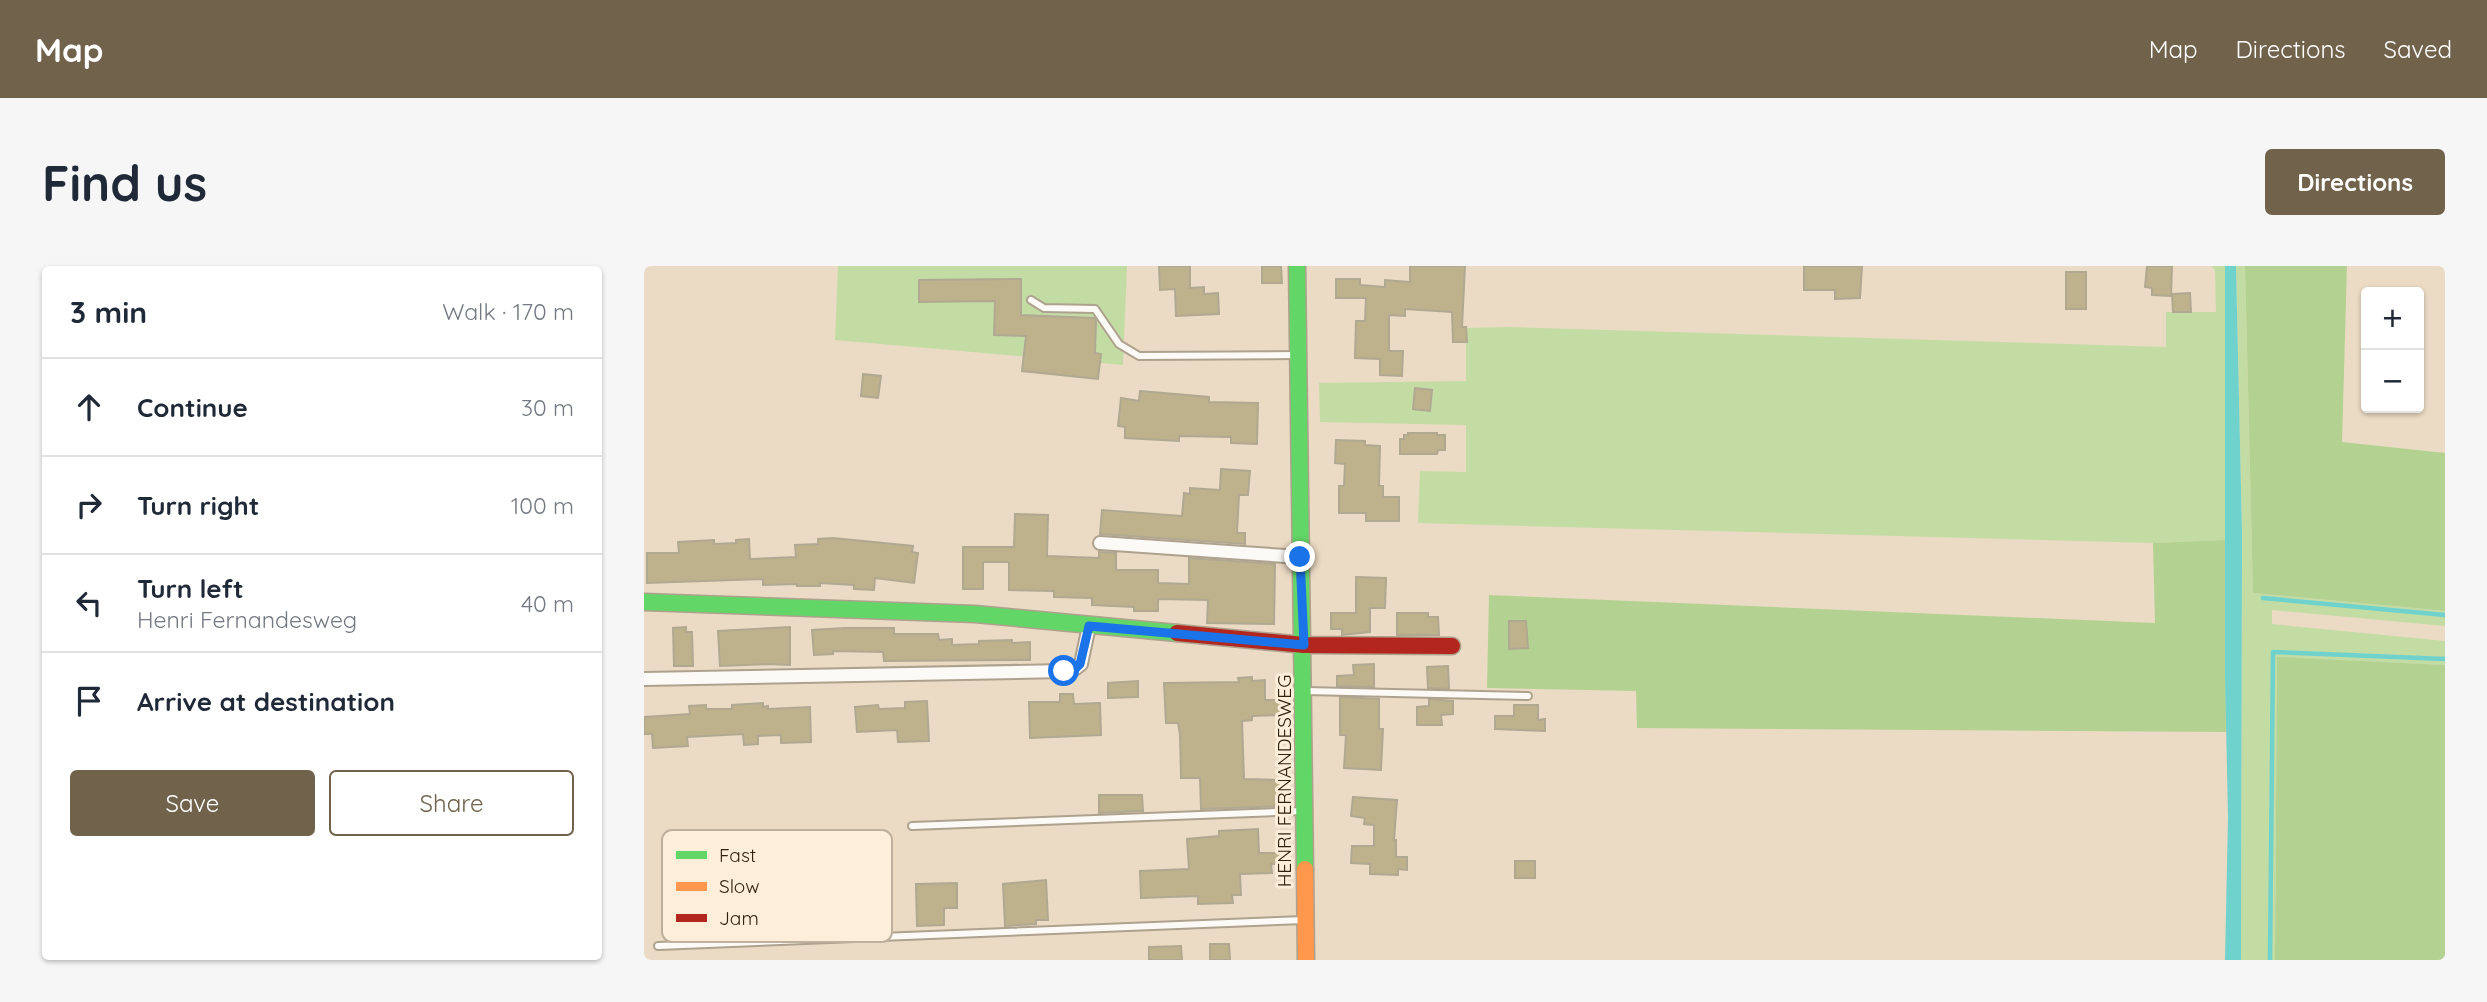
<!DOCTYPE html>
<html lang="en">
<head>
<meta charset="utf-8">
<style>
  body { margin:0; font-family:Quicksand,sans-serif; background:#f6f6f7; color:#1f2937 }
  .controls { position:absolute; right:21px; top:21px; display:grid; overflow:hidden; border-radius:7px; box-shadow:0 2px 5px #0004 }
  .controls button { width:63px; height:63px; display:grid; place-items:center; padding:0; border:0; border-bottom:2px solid #e0e1e3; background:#fff; color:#1f2937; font:35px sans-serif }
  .stop { position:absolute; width:21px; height:21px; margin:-16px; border:5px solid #1a73e8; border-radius:50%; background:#fff }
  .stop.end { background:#1a73e8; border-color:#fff; box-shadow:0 2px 7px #0008 }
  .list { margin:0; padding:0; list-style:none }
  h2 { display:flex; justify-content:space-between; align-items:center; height:91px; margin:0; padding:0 28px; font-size:30px }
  h2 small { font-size:23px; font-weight:400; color:#747a83 }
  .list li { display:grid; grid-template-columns:46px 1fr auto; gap:21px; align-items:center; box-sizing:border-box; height:98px; padding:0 28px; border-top:2px solid #e0e1e3 }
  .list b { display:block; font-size:26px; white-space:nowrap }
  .list p { margin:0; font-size:23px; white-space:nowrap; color:#747a83 }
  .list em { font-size:23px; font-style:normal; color:#747a83 }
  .actions { display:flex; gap:14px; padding:21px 28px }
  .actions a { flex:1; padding:16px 0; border:2px solid #71624c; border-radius:7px; text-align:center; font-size:24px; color:#71624c }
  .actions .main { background:#71624c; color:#fff }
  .icon { flex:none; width:38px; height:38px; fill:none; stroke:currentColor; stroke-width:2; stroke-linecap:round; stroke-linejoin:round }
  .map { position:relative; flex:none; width:1801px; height:694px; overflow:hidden; border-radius:7px }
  header { display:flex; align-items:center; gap:42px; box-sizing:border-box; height:98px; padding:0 35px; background:#71624c; color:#fff }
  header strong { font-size:33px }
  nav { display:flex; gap:38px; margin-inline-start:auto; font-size:24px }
  .intro { display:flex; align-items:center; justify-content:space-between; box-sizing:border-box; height:168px; padding:0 42px }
  h1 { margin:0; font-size:49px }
  .button { padding:18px 32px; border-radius:7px; background:#71624c; color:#fff; font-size:24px; font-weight:700 }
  main { display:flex; gap:42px; padding:0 42px }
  aside { flex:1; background:#fff; border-radius:7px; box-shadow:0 2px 5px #0004 }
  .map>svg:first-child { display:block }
  .green { fill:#c2dca4 }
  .forest { fill:#b3d291 }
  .water { fill:#70d2cd }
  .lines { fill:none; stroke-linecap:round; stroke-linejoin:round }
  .stream { stroke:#70d2cd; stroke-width:4.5 }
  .building { fill:#beb28c; stroke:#b1a892; stroke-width:2 }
  .lane-casing { stroke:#aea18d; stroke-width:10 }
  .street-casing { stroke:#aea18d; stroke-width:16 }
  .fast-casing { stroke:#aea18d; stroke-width:19 }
  .slow-casing { stroke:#aea18d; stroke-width:19 }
  .jam-casing { stroke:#aea18d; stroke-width:19 }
  .lane { stroke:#fcfaf6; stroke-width:6 }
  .street { stroke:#fcfaf6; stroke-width:12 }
  .fast { stroke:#63d668; stroke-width:16 }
  .slow { stroke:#ff974d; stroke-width:16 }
  .jam { stroke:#b3261e; stroke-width:16 }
  .route { stroke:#1a73e8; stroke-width:9 }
  .labels { text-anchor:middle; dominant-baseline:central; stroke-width:6; stroke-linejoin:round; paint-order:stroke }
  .street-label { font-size:19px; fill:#2f210c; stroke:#fceed9 }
  .key { fill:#fceed9; stroke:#beb09c; stroke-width:2 }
  .key-label { font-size:19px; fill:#2f210c }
</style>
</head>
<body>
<header>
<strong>Map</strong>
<nav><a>Map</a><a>Directions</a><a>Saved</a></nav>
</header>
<div class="intro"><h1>Find us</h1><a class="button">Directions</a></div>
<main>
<aside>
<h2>3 min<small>Walk · 170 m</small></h2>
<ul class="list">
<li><svg class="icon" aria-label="ahead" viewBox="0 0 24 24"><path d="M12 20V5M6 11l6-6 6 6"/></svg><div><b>Continue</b></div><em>30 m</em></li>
<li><svg class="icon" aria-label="right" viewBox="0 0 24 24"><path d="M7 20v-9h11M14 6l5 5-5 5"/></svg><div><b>Turn right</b></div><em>100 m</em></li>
<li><svg class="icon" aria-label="left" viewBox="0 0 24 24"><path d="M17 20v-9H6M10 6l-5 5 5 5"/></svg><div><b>Turn left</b><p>Henri Fernandesweg</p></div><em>40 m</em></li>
<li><svg class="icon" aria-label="arrive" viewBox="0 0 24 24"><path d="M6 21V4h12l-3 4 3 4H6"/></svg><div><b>Arrive at destination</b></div></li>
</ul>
<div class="actions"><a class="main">Save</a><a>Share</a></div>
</aside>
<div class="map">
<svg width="1801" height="694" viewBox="0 0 1801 694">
  <rect width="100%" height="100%" fill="#ebdbc4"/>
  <!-- green -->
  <path class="green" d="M194,0H483L479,99L191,74Z
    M1567,0H1581V274L1509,277L774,257L776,205L822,206V159L676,156L675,117L822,115V62L866,61L1522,81V46H1572L1571,4Z
    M1592,0H1601L1609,327L1801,345V360L1628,344V358L1801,375V399L1633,392L1631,694H1597L1598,266Z"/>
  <!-- forest -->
  <path class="forest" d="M1601,0H1703L1698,176L1801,187V345L1609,327Z
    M1581,274L1582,466L993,462L992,425L843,422L845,329L1511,357L1509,277Z
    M1633,391L1801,399V694H1631Z"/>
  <!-- water -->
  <path class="water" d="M1581,0H1592L1598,266L1597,694H1581L1584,551L1581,408Z"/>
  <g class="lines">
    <!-- stream -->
    <path class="stream" d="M1619,332L1801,349
      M1626,694L1629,386L1801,393"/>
  </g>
  <!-- building -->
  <path class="building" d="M515,0H546V22L560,21V28L574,27L575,48L532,50L531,23L516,24Z
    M618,0H637L638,17H618Z
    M766,0H821L818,61H822L823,76H809L808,46L761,43V50L745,49V85H759L758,110L736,109V93L711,92L712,55H721L722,32H692V13H716V19L741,21V14L766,16Z
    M1160,0H1218L1216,32L1191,33V24H1160Z
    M1503,0H1528L1527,30L1508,29V22L1501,21Z
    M1422,6H1442V43H1422Z
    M377,13V49L450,52L452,55L451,87L457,88L454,113L378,105L382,70L350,69L351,35L275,36V14Z
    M1546,27L1547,46H1529L1528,28Z
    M219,108L237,110L234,132L217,130Z
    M771,122L788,124L786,145L769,143Z
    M496,125L565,131V136L614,137L613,178L587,177V171L535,170V175L481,172V161L474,160L477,132L495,135Z
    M764,167H793V169H801V184H794L793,188H756V173H760V169H764Z
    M692,174L721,175V179L736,180L735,220H739V231H755V255H722V247H695V220H700L701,198L691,197Z
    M577,203L606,205L604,229H595L593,267H601V278L456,268L458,244L538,250L540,227L546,228V222L576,224Z
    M371,248L404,249L403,290L455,292V286L472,287V304H514V317L545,318V292L631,298L630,358L563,357L564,334L514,333V345H490V341L448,339V332L410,331V325L365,324V296H339V323H319V281H370Z
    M189,272L269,280L268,286L274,287L270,317L231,312L230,324L210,323V319L176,317V320H153V318L119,319V313L3,317V287H35L34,276L70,274V278L92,277V274L105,273L106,293L152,291L151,279L174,278V273Z
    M712,311L742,312L741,342H726V366L698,369V363H687V347H712Z
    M753,347H784V351H794L795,369H753Z
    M865,355H882L884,382L865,383Z
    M42,361V366H48L49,400H30L29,362Z
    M146,361V399L124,398L76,400L74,365Z
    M201,362H250V368H294L295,374L308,373V379L335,378V375L368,374V377L386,376V394L240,395L239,386L189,385V388L170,389L168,364Z
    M730,398V421L693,420V410L710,409L709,399Z
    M804,400L805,423L784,422L783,401Z
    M608,411V415L621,414V434H638V449L608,450V454L598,455L600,513L640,514V540L557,543L556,512H537L536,468L534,457H522L520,417L595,416L594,412Z
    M494,415V431L464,432V417Z
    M416,428H429L430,438L456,437L457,469L386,472L385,436H416Z
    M696,431L735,433V463H739L737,504L700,502L702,469H696Z
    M785,433L809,435V448L797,449L798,459H773V441L785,440Z
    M283,435L285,475L254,476L253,464L213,466L211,441L234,439L235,443L261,442V436Z
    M119,437V441L124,440V443L166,441L167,476L137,477V469L114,470V478L100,479L99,468L43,471L44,480L9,482L8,468H0V451L46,448L45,440L62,439V443H88V439Z
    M870,439H894V454L901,453V465L851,463V450H870Z
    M455,529H498L499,545L455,547Z
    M709,531L753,534L750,574H752V591H763V604L754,603V609L726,608V598L707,597L708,580H730V559L720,558L721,552L707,550Z
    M614,563L615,587H642L643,598H627L628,607L596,608L597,629H588L589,637L554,638V630L497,632L496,605L545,603L543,573L575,570V565Z
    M871,595H891V612H871Z
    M402,614L404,654H392V658L361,660L359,618Z
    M313,617V642H300V659L273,660L272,618Z
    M566,678H585L586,694H566Z
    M537,680L538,694H505V681Z"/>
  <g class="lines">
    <defs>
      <path id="lane" d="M387,34L400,42L451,43L475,78L495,90L653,89
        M661,425L884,430
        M268,560L659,545
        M14,680L660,654"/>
      <path id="street" d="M456,277L656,291
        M0,413L420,405L432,402L437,398L445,360"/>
      <path id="fast" d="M653,0L661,603
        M0,336L331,348L533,367"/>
      <path id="slow" d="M661,603L662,694"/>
      <path id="jam" d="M533,367L660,379L808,380"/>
    </defs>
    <!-- lane casing -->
    <use href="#lane" class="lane-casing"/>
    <!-- street casing -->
    <use href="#street" class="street-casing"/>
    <!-- fast casing -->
    <use href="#fast" class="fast-casing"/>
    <!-- slow casing -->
    <use href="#slow" class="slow-casing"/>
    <!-- jam casing -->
    <use href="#jam" class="jam-casing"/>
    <!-- lane -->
    <use href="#lane" class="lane"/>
    <!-- street -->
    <use href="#street" class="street"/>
    <!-- fast -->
    <use href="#fast" class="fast"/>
    <!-- slow -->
    <use href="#slow" class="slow"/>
    <!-- jam -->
    <use href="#jam" class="jam"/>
  </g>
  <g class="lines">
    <!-- route -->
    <path class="route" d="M420,405L432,402L436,398L445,360L660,379L656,291"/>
  </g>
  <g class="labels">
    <!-- street labels -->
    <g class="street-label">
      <text transform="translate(640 515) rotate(-90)">HENRI FERNANDESWEG</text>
    </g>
  </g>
  <!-- legend -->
  <rect x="18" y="564" width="230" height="112" rx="10" class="key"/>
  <rect x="32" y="585" width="31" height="8" fill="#63d668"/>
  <rect x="32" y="616" width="31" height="9" fill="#ff974d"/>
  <rect x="32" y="648" width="31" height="8" fill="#b3261e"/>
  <g class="key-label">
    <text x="75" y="596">Fast</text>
    <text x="75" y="627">Slow</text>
    <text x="75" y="659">Jam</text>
  </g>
</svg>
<div class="controls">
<button>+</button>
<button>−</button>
</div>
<div class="stop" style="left:420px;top:405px"></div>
<div class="stop end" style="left:656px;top:291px"></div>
</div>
</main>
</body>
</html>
